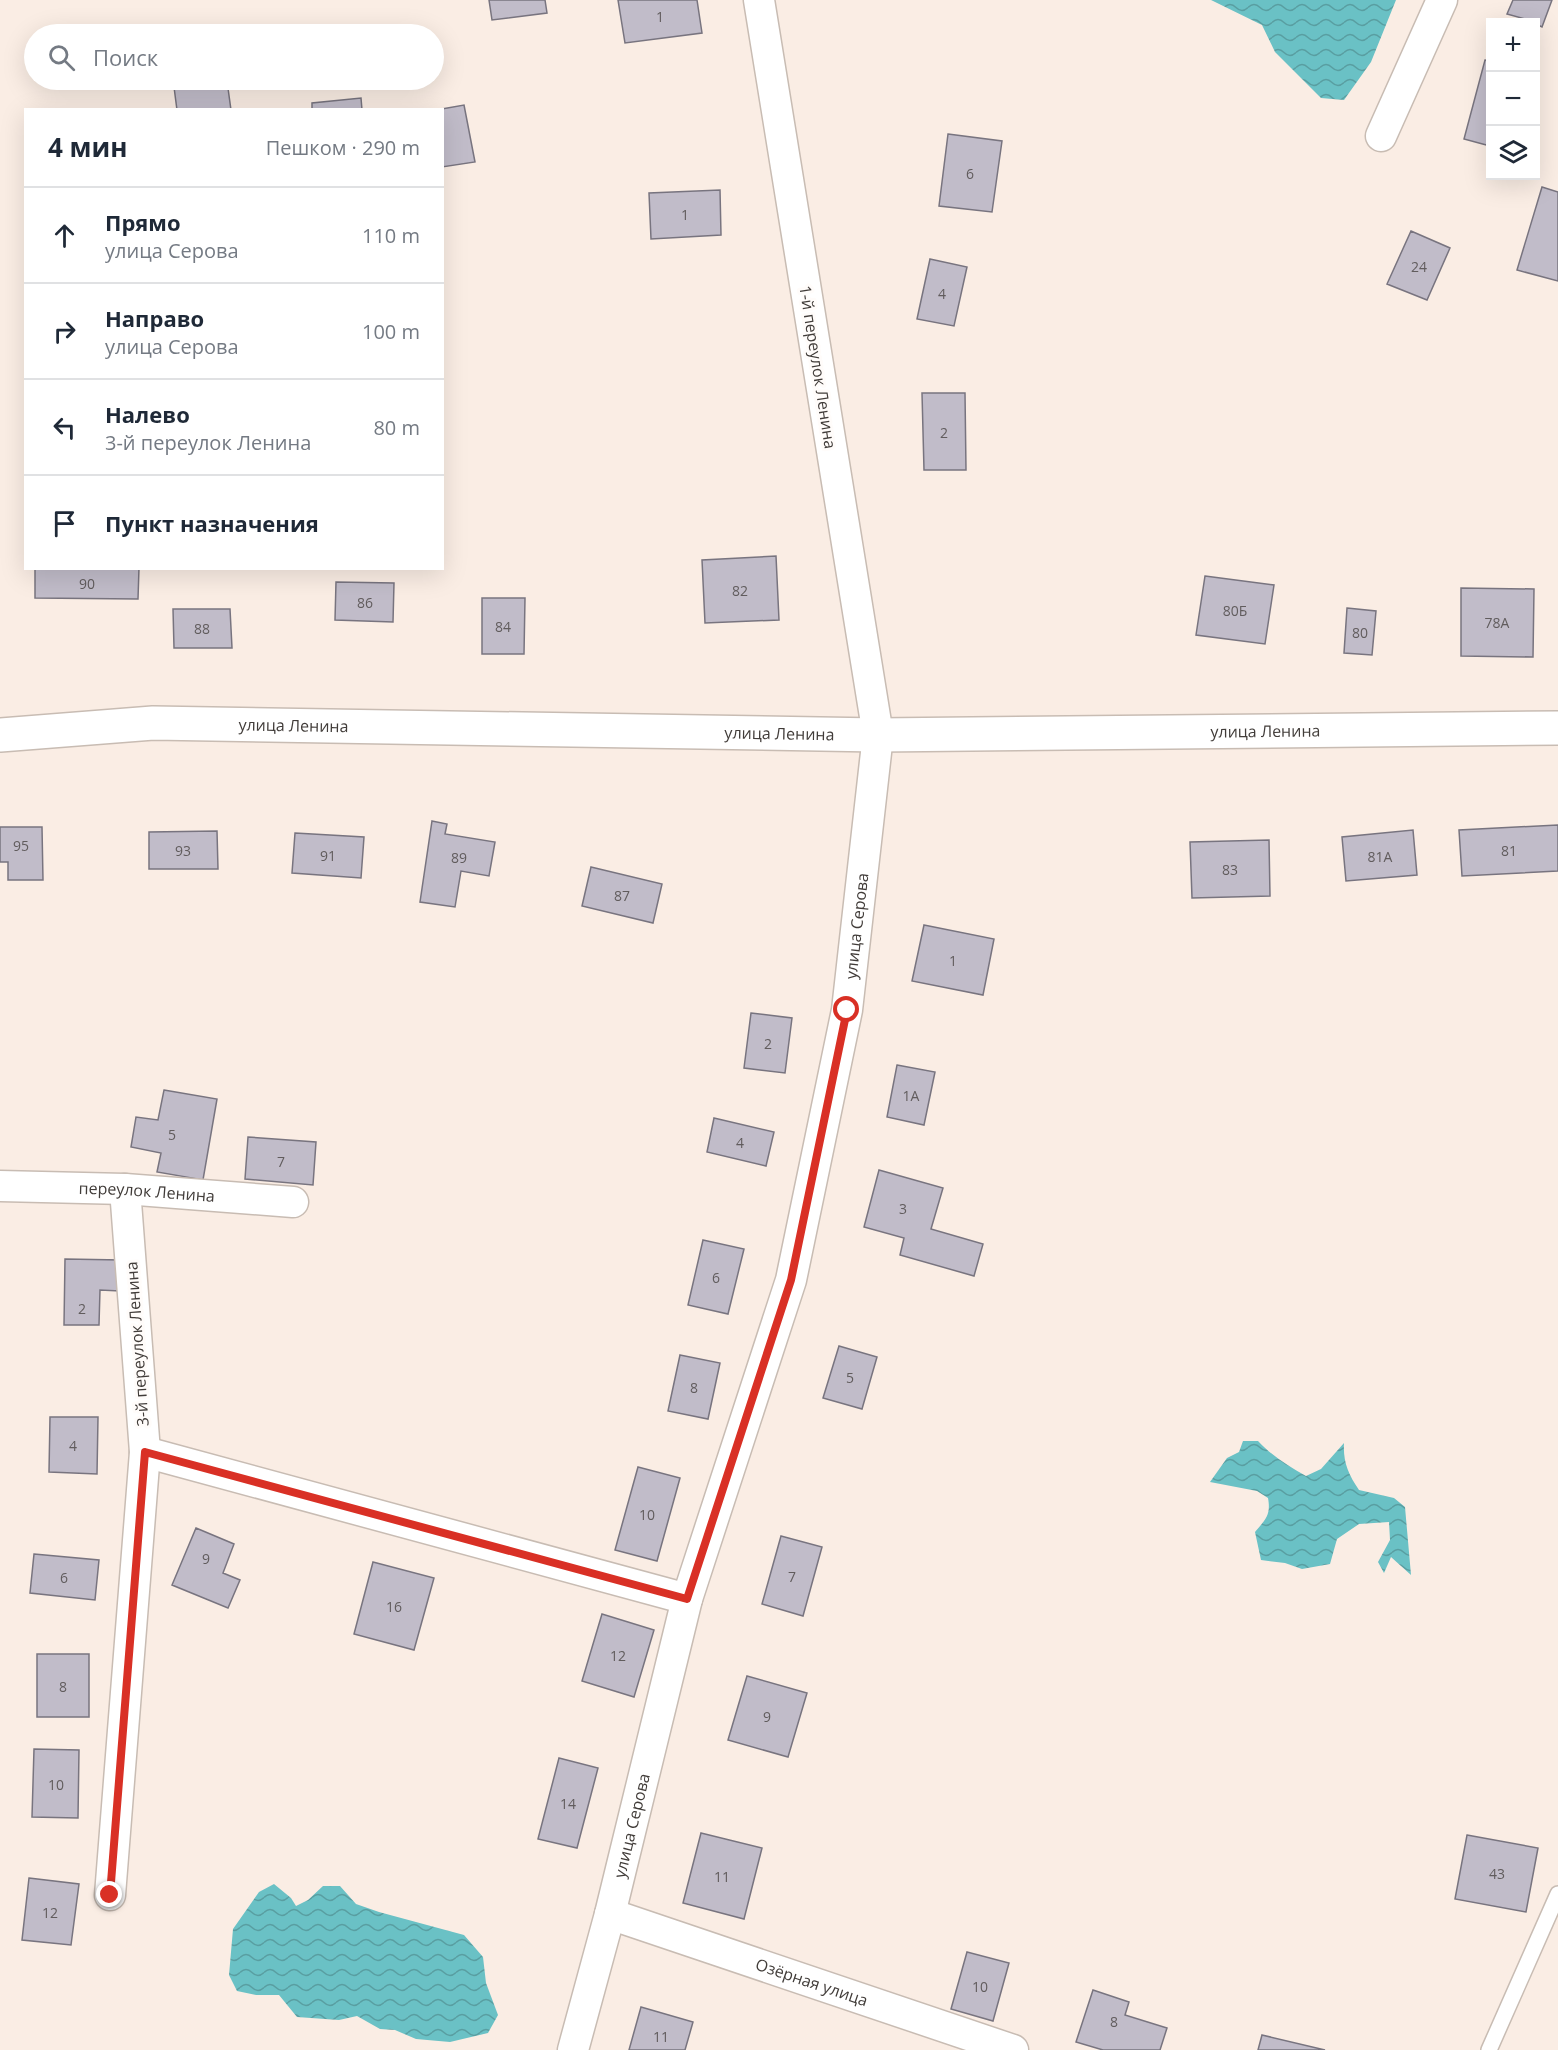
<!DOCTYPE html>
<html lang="ru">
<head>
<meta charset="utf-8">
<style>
  body { margin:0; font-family:"Open Sans",sans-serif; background:#f2f2f3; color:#1f2937 }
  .controls { position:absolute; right:18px; top:18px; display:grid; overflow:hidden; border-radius:0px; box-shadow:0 6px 24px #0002 }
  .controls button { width:54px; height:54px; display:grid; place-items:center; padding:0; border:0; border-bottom:2px solid #e0e1e3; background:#fff; color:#1f2937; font:30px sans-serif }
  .stop { position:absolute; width:18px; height:18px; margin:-14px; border:4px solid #d93025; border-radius:50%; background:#fff }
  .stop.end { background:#d93025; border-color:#fff; box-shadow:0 2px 6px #0008 }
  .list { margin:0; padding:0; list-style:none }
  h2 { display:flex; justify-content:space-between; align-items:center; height:78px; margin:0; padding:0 24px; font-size:26px }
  h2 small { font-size:20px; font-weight:400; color:#747a83 }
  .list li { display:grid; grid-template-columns:39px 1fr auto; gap:18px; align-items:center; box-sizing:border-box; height:96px; padding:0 24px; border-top:2px solid #e0e1e3 }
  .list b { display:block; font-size:22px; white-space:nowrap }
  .list p { margin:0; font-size:20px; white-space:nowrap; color:#747a83 }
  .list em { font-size:20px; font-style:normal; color:#747a83 }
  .icon { flex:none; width:33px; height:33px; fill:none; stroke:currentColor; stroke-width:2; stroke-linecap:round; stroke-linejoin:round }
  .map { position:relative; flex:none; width:1558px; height:2050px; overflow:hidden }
  .search { position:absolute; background:#fff; box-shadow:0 6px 24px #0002; left:24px; top:24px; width:420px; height:66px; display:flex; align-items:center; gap:15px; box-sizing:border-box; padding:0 21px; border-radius:33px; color:#747a83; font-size:22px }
  .panel { position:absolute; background:#fff; box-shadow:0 6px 24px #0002; left:24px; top:108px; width:420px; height:462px; border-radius:0px }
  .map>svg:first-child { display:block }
  .water { fill:url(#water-waves) }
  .building { fill:#c1bcc9; stroke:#78747f; stroke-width:1.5 }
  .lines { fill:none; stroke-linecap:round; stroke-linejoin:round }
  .lane-casing { stroke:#c8bcb3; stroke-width:18 }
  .street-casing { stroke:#c8bcb3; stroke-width:33 }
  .secondary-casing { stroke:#c8bcb3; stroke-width:36 }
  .lane { stroke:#fff; stroke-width:15 }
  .street { stroke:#fff; stroke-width:30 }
  .secondary { stroke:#fff; stroke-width:33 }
  .route { stroke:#d93025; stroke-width:8 }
  .labels { text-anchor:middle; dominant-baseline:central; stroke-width:6; stroke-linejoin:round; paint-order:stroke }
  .number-label { font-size:14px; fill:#615c5d }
  .street-label { font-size:16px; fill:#413c39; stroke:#fffcfa }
</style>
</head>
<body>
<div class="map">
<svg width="1558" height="2050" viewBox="0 0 1558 2050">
  <defs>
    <pattern id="water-waves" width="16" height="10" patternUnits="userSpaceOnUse" patternTransform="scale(1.5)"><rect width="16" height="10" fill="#6ac1c5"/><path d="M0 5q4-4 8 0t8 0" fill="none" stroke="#599ea1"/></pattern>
  </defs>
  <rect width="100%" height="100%" fill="#faede4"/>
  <!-- water -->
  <path class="water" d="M1211,0H1396L1371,62L1344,100L1321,98L1275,52L1262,25Z
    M1243,1441H1258C1272,1456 1288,1466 1306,1476L1321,1469L1344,1443C1343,1462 1348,1474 1359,1490L1394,1498L1405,1507L1411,1575L1391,1557L1384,1573L1378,1562L1390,1540L1389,1522L1359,1524L1337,1539L1330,1564L1302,1569L1285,1563L1261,1560L1255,1532C1266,1519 1271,1515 1268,1498L1257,1491L1210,1482L1227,1458L1239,1452Z
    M274,1884L291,1898L296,1906L308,1900L323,1886H340L356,1904L379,1912L464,1935L483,1957L486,1983L498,2015L488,2033L450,2042L416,2039L395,2030L380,2029L357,2016L339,2020L297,2017L279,1995H256L237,1991L229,1975L233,1929L259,1892Z"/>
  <!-- building -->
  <path class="building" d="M489,0H545L547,13L492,20Z
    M618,0H697L702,33L625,43Z
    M1513,0H1552L1542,27L1536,24V22L1507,14Z
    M1485,60L1490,61V146L1464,139Z
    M227,81L231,110H177L174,87Z
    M361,98L362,110H312V103Z
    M464,105L475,162L442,167V110H436Z
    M948,134L1002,141L992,212L939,206Z
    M1542,187L1558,192V281L1517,270Z
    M720,190L721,235L651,239L649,193Z
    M1411,231L1450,248L1427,300L1387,284Z
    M930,259L967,267L954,326L917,319Z
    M922,393H965L966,470H924Z
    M776,556L779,620L705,623L702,560Z
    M35,568H139L138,599L35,598Z
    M1205,576L1274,585L1265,644L1196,635Z
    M336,582L394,583L393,622L335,620Z
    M1461,588L1534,589L1533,657L1461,656Z
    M482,598H525L524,654H482Z
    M1347,608L1376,611L1372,655L1344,653Z
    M173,609H230L232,648H174Z
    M432,821L447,824L445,834L495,842L489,876L461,871L455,907L420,902Z
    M1558,825V871L1462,876L1459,830Z
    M0,827H42L43,880H8V862H0Z
    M1413,830L1417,875L1346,881L1342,837Z
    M217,831L218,869H149V832Z
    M295,833L364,837L361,878L292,873Z
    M1269,840L1270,896L1192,898L1190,842Z
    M591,867L662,884L653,923L582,906Z
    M924,925L994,939L983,995L912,981Z
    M751,1013L792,1018L785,1073L744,1068Z
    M897,1065L935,1072L924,1125L887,1117Z
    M164,1090L217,1099L203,1180L157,1172L161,1153L131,1147L136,1117L158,1120Z
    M714,1118L774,1132L766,1166L707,1152Z
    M248,1137L316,1142L313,1185L245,1179Z
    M879,1170L943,1188L931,1229L983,1244L974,1276L900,1255L904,1238L864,1227Z
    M703,1240L744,1249L728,1314L688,1305Z
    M65,1259L121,1260L120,1291L100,1290L99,1325H64Z
    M839,1346L877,1357L862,1409L823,1398Z
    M680,1355L720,1363L708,1419L668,1411Z
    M50,1417H98L97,1474L49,1472Z
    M638,1467L680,1478L657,1561L615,1550Z
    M196,1528L234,1544L223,1573L240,1580L228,1608L172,1585Z
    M781,1536L822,1547L803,1616L762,1604Z
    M34,1554L99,1560L95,1600L30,1593Z
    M373,1562L434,1578L414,1650L354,1634Z
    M602,1614L654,1630L634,1697L582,1681Z
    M37,1654H89V1717H37Z
    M747,1676L807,1693L788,1757L728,1740Z
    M34,1749L79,1750L78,1818L32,1817Z
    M559,1758L598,1768L577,1848L538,1839Z
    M701,1833L762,1848L744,1919L683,1903Z
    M1467,1835L1538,1848L1526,1912L1455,1899Z
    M29,1878L79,1884L71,1945L22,1940Z
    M967,1952L1009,1963L993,2021L951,2009Z
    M1093,1990L1129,2002L1125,2015L1167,2028L1160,2050H1103L1076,2042Z
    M641,2007L693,2022L685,2050H629Z
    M1262,2035L1325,2050H1258Z"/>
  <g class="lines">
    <defs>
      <path id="lane" d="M1489,2050L1558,1894"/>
      <g id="street">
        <path d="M1381,136L1442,0"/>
        <path id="s1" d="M0,1186L125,1189L293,1202"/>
        <path d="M145,1452L687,1599"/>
        <path d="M110,1895L145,1452L125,1189"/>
        <path id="s2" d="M610,1914L1013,2050"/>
        <path id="s3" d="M573,2050L610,1914L687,1599L791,1280L847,1010L878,735L759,0"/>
      </g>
      <g id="secondary">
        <path id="s4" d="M0,735L153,723L878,735L1558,728"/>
      </g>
    </defs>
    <!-- lane casing -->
    <use href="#lane" class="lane-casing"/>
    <!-- street casing -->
    <use href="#street" class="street-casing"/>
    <!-- secondary casing -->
    <use href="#secondary" class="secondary-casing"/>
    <!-- lane -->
    <use href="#lane" class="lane"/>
    <!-- street -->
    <use href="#street" class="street"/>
    <!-- secondary -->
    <use href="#secondary" class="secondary"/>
  </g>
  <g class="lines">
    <!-- route -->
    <path class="route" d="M110,1895L145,1452L687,1599L791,1280L847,1010"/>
  </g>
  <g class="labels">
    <!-- number labels -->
    <g class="number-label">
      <text x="660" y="16">1</text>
      <text x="970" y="173">6</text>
      <text x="685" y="214">1</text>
      <text x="1419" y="266">24</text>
      <text x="942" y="293">4</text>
      <text x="944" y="432">2</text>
      <text x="87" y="583">90</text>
      <text x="740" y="590">82</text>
      <text x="365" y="602">86</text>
      <text x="1235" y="610">80Б</text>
      <text x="1497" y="622">78А</text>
      <text x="503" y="626">84</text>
      <text x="202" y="628">88</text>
      <text x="1360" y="632">80</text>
      <text x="21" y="845">95</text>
      <text x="183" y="850">93</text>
      <text x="1509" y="850">81</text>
      <text x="328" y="855">91</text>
      <text x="1380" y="856">81А</text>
      <text x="459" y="857">89</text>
      <text x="1230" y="869">83</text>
      <text x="622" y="895">87</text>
      <text x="953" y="960">1</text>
      <text x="768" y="1043">2</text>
      <text x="911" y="1095">1А</text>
      <text x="172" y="1134">5</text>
      <text x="740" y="1142">4</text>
      <text x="281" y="1161">7</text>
      <text x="903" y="1208">3</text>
      <text x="716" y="1277">6</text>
      <text x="82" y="1308">2</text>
      <text x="850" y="1377">5</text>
      <text x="694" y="1387">8</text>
      <text x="73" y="1445">4</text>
      <text x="647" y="1514">10</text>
      <text x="206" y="1558">9</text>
      <text x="792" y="1576">7</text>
      <text x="64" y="1577">6</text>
      <text x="394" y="1606">16</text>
      <text x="618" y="1655">12</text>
      <text x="63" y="1686">8</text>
      <text x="767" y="1716">9</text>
      <text x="56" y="1784">10</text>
      <text x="568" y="1803">14</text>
      <text x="1497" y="1873">43</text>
      <text x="722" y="1876">11</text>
      <text x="50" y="1912">12</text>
      <text x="980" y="1986">10</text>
      <text x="1114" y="2021">8</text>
      <text x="661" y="2036">11</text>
    </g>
    <!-- street labels -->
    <g class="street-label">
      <text transform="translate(818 367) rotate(81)">1-й переулок Ленина</text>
      <text stroke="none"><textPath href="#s4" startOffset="294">улица Ленина</textPath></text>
      <text stroke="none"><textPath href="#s4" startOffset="1266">улица Ленина</textPath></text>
      <text stroke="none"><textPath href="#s4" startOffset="780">улица Ленина</textPath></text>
      <text stroke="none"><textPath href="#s3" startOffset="1161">улица Серова</textPath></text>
      <text stroke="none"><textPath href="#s1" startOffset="147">переулок Ленина</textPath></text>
      <text transform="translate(137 1344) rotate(-94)">3-й переулок Ленина</text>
      <text stroke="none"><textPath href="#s3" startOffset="232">улица Серова</textPath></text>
      <text stroke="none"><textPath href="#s2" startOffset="213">Озёрная улица</textPath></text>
    </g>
  </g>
</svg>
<div class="controls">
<button>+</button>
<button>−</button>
<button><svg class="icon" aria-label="layers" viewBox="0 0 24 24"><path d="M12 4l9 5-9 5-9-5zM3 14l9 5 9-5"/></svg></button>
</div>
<div class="stop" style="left:847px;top:1010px"></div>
<div class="stop end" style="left:110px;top:1895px"></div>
<div class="search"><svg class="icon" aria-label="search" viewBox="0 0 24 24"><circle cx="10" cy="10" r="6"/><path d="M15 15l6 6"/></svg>Поиск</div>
<section class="panel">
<h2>4 мин<small>Пешком · 290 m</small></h2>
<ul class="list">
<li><svg class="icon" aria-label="ahead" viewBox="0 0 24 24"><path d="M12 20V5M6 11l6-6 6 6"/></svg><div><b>Прямо</b><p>улица Серова</p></div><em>110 m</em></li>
<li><svg class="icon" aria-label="right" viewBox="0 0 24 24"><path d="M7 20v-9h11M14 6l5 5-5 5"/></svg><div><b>Направо</b><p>улица Серова</p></div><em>100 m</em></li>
<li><svg class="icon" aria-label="left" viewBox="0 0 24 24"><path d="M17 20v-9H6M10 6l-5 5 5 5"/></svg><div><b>Налево</b><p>3-й переулок Ленина</p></div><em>80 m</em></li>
<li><svg class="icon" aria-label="arrive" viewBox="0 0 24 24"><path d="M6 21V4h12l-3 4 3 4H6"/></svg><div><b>Пункт назначения</b></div></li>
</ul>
</section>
</div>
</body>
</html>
